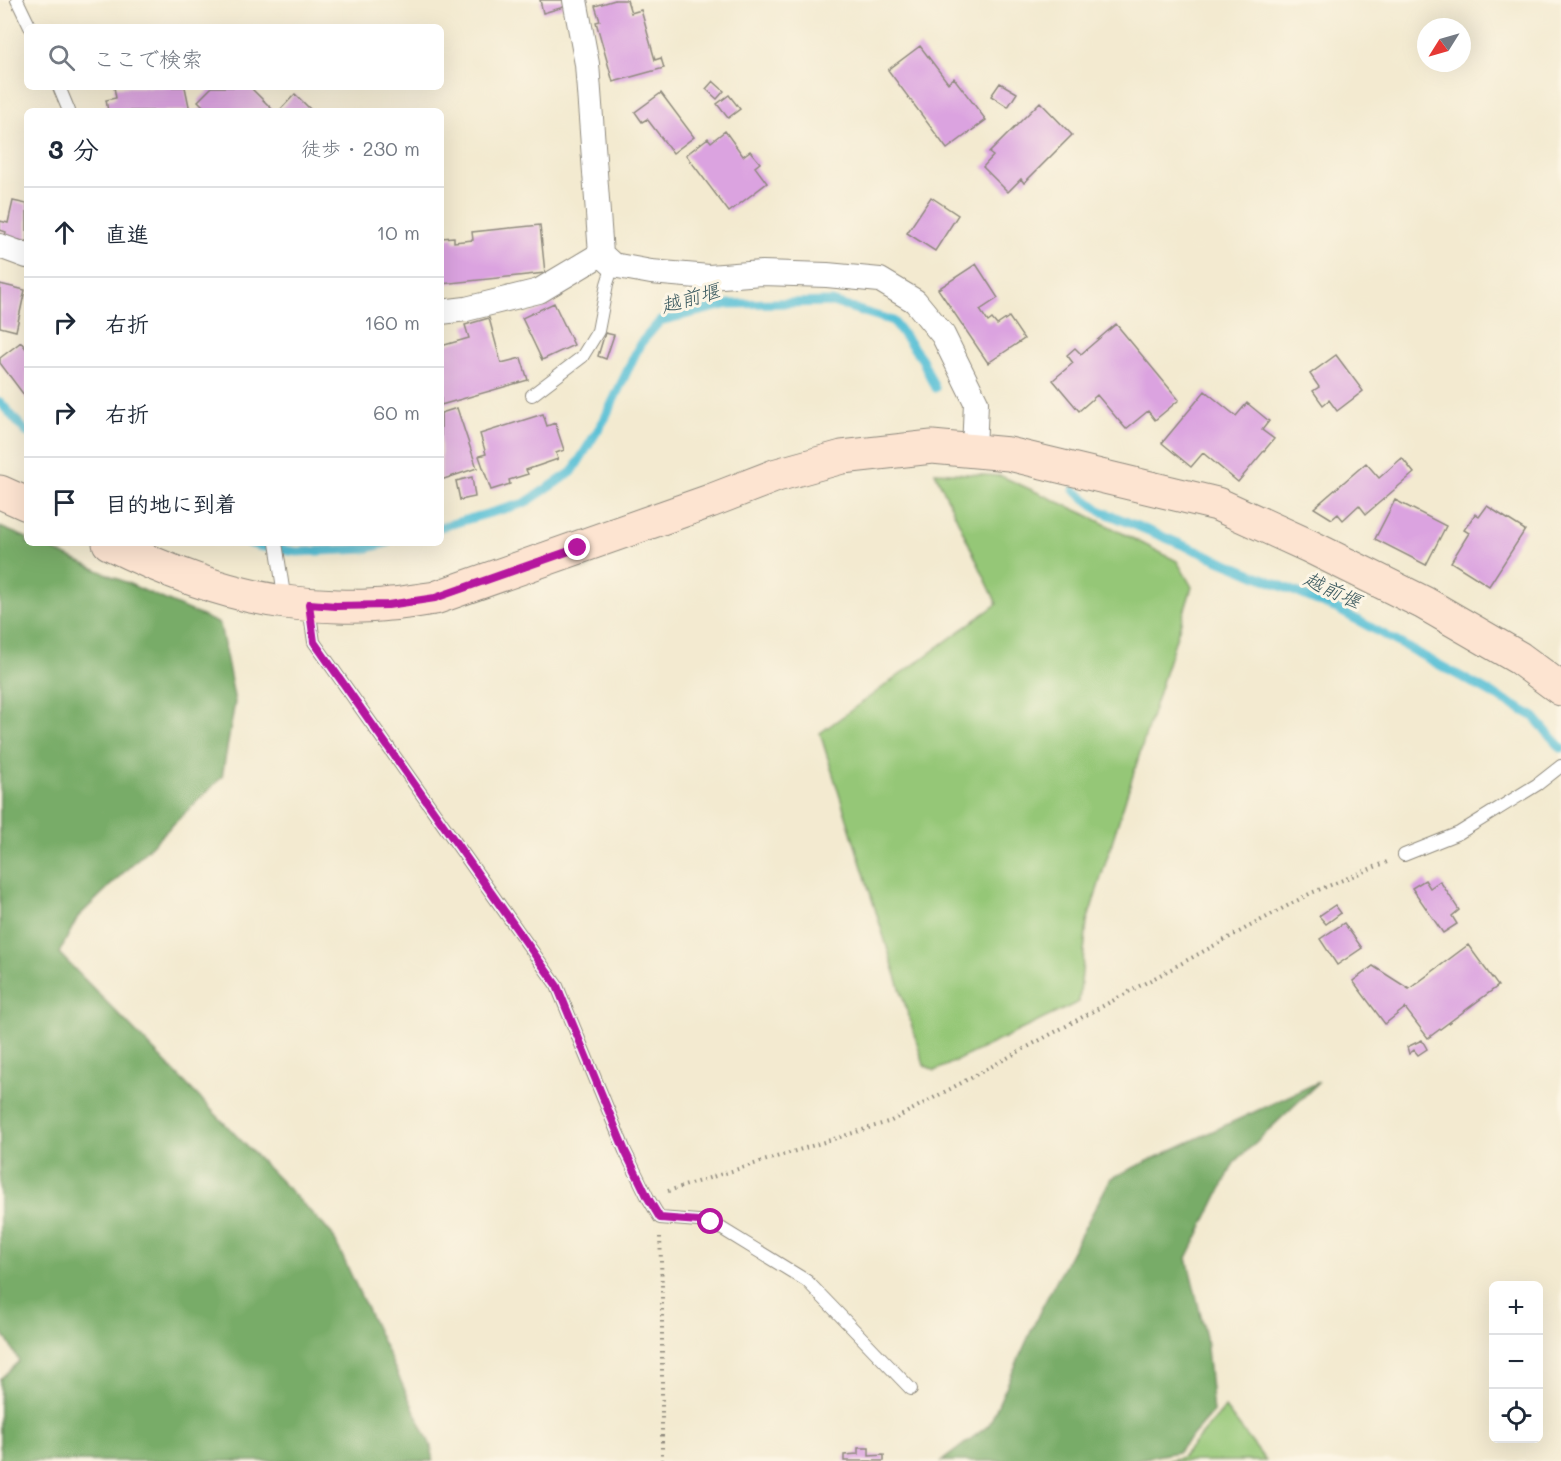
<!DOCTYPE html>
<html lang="ja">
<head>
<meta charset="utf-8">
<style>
  body { margin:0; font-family:Mali,"Klee One",sans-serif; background:#f2f2f3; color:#1f2937 }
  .controls { position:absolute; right:18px; bottom:18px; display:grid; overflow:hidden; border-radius:9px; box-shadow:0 6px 24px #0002 }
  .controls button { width:54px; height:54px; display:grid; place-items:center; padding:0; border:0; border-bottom:2px solid #e0e1e3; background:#fff; color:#1f2937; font:30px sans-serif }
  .compass { position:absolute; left:1417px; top:18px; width:54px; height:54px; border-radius:50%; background:#fff; box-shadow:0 6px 24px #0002; rotate:233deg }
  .stop { position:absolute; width:18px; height:18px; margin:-14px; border:4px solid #b5179e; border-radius:50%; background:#fff }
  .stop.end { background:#b5179e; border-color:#fff; box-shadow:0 2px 6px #0008 }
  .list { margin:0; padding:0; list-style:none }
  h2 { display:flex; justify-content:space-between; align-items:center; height:78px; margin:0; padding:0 24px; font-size:26px }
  h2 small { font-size:20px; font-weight:400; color:#747a83 }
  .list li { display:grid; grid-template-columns:39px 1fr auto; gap:18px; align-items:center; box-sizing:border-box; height:90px; padding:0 24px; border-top:2px solid #e0e1e3 }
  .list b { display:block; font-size:22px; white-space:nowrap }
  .list em { font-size:20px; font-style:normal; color:#747a83 }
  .icon { flex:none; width:33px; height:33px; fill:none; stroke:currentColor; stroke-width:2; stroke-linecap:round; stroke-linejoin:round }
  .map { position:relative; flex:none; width:1561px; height:1461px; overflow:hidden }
  .search { position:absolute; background:#fff; box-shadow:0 6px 24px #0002; left:24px; top:24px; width:420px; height:66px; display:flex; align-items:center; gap:15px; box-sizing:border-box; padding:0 21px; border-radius:9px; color:#747a83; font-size:22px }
  .panel { position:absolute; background:#fff; box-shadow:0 6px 24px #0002; left:24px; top:108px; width:420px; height:438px; border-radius:9px }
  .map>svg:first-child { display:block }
  .green { fill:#95c777; stroke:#607951; stroke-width:1.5 }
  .forest { fill:#78ac68; stroke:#526c4a; stroke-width:1.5 }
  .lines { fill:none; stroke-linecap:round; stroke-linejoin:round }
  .stream { stroke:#59c0d6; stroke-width:9 }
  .building { fill:#dba3e0 }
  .lane-casing { stroke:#8f8a7e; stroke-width:14 }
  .street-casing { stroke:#8f8a7e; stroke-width:26 }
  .secondary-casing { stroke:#8f8a7e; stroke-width:35 }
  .path { stroke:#8f8a7e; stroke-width:4; stroke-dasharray:1.5 4.5; stroke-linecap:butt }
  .lane { stroke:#fff; stroke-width:12 }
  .street { stroke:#fff; stroke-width:24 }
  .secondary { stroke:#fde4d1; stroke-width:33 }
  .route { stroke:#b5179e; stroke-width:8 }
  .labels { text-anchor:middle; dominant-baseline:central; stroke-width:6; stroke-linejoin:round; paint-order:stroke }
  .water-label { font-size:20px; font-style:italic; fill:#39585e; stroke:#fcf5e5 }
</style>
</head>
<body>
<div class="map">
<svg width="1561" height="1461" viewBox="0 0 1561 1461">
  <rect width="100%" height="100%" fill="#fcf5e5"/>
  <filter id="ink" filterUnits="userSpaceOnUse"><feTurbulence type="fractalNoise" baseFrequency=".0167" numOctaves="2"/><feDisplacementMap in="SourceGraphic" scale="12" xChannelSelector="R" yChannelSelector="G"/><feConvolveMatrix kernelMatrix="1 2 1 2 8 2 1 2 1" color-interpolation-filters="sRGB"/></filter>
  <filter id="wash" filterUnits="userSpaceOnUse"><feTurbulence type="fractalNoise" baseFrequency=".008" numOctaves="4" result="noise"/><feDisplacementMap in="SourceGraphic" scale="24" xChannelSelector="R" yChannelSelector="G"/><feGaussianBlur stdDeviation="1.35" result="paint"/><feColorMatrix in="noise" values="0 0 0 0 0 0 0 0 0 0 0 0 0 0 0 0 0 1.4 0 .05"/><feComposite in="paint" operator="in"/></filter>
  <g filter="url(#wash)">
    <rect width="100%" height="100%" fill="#f3ead0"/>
    <!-- green -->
    <path class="green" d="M935,472L1001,476L1085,514L1177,561L1192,587L1087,922L1079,1002L935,1071L924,1065L820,733L997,604Z
      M1225,1408L1266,1461H1165L1182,1457Z"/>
    <!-- forest -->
    <path class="forest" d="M0,527L27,538V543H37L220,624L235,702L222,777L78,917L59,953L332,1234L431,1446L433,1461H0V1379L19,1361L0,1328Z
      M1319,1082L1234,1163L1187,1258L1206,1337L1213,1412L1178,1452L1128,1461H942L989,1425L1040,1311L1111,1178Z"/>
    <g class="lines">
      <!-- stream -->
      <path class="stream" d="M0,402L27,433
        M1074,490L1101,511L1337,609L1533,716L1561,748
        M441,527L525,503L572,472L604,420L640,344L660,321L729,304L832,302L893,321L922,359L935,388
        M249,543L258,546L297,552L365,549L387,543"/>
    </g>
    <g id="blocks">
      <!-- building -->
      <path class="building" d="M540,0H563L564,7L543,13Z
        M615,0H627L631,13L641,10L655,60L661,58L664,68L613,82L596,22L600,21L595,6Z
        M920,46L948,83L954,78L986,120L947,149L888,70Z
        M713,81L724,91L717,99L706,89Z
        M1000,83L1017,93L1008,107L991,96Z
        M114,87H185L190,111H108L106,100L116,98Z
        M212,87H250L274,111H198L203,106L198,101Z
        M661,93L694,137L673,153L647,119L642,122L635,112Z
        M295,94L312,111H279Z
        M729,95L740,109L728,118L717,104Z
        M1040,102L1072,135L1024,183L1021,179L1008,192L983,167L993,156L989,153Z
        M725,131L743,156L750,151L760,163L755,167L767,183L729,212L686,155L708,138L711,142Z
        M931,197L958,215L935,251L907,233Z
        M13,201L27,204V242L5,237L6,232L0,230V221L8,223Z
        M540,225L545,273L441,284V238L454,237V242L473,240L472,232Z
        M976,264L998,298L980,310L988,322L992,319L997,325L1009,317L1024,339L988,363L938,289Z
        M0,284L25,290L16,331L0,327Z
        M554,303L574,345L542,360L522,318Z
        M489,318L501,363L521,358L528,380L441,405V346L469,338L465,325Z
        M1116,324L1179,400L1155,420L1148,411L1126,429L1097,395L1079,411L1053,380L1073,363L1067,355L1075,348L1081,354Z
        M605,333L614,335L606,359L598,356Z
        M21,342L27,350V399L0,363V358Z
        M1336,355L1363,391L1337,411L1329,400L1323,405L1313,391L1319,387L1310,374Z
        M1205,391L1236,416L1247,403L1269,421L1262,430L1274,439L1238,482L1203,453L1191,467L1162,443Z
        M457,408L477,468L441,480V413Z
        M543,414L547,426L555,423L564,450L556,453L558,459L526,470L528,474L509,480L510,484L491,490L479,456L486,454L480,434Z
        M1402,458L1414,473L1366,514L1359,505L1343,520L1338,514L1332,519L1314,508L1366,463L1379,478Z
        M472,477L475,497L460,500L456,481Z
        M1395,500L1446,526L1426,565L1375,539Z
        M1487,506L1525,530L1489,586L1451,562L1469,533L1464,530L1475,514L1479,517Z
        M1425,880L1430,888L1440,881L1459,910L1452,916L1457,924L1443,933L1412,888Z
        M1335,905L1341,913L1326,924L1319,916Z
        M1344,923L1362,948L1337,965L1320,939Z
        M1468,945L1498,986L1428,1038L1405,1008L1385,1024L1353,981L1373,966L1409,989Z
        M1422,1040L1427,1049L1418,1055L1414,1050L1409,1054L1407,1047Z
        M858,1448H869V1456L884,1455V1461H844V1455L858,1454Z"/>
    </g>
  </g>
  <g filter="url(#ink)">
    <use href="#blocks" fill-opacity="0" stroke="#8f8a7e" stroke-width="1.5"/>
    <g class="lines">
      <defs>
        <path id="lane" d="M17,0L30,27
          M59,87L69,111
          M532,395L582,357L598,331L607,284L613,265
          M276,543L285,601
          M309,607L314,642L557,986L625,1151L648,1198L660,1218L711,1222L807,1281L911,1389
          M1404,855L1459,833L1538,784L1561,766"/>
        <path id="street" d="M0,246L27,256
          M601,254L613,265L651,272L709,277L762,273L827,275L880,280L915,301L943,335L976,402L974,451
          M441,312L466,309L539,291L601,254L587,64L575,0"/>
        <path id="secondary" d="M0,492L27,504
          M109,543C161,569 227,595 285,602C316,606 360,608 390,604C405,603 420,600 435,598L710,501L777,475L842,457L932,447L1009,454L1217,504L1309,546L1424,603L1519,658L1561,689"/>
      </defs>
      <!-- lane casing -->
      <use href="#lane" class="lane-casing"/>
      <!-- street casing -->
      <use href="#street" class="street-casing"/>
      <!-- secondary casing -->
      <use href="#secondary" class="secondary-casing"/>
      <!-- path -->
      <path class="path" d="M668,1191L891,1121L1311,893L1387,862
        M660,1237L662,1286V1461"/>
      <!-- lane -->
      <use href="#lane" class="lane"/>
      <!-- street -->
      <use href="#street" class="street"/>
      <!-- secondary -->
      <use href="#secondary" class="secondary"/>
    </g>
  </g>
  <g class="lines" filter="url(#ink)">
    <!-- route -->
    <path class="route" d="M578,548L435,598L388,605L336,606L309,604L314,642L557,986L625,1151L648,1198L660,1218L711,1222"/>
  </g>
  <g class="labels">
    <!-- water labels -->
    <g class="water-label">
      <text transform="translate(690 297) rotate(-16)">越前堰</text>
      <text transform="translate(1333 589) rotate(25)">越前堰</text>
    </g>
  </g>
</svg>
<div class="controls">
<button>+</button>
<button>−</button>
<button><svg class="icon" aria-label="locate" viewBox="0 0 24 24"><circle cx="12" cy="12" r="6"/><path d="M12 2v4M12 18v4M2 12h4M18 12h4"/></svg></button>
</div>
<svg class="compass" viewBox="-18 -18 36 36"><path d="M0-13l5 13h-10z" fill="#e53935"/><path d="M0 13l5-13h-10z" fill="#747a83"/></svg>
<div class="stop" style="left:711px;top:1222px"></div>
<div class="stop end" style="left:578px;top:548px"></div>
<div class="search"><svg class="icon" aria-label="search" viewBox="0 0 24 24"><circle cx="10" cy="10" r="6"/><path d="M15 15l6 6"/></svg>ここで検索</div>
<section class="panel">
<h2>3 分<small>徒歩 · 230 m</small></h2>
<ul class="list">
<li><svg class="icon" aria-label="ahead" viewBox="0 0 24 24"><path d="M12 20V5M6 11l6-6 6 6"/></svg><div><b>直進</b></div><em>10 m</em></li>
<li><svg class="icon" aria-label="right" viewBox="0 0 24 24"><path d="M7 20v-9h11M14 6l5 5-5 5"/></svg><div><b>右折</b></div><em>160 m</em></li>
<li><svg class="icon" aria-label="right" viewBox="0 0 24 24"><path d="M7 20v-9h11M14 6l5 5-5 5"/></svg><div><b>右折</b></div><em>60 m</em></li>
<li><svg class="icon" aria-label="arrive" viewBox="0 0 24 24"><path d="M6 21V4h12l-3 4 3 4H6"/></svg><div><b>目的地に到着</b></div></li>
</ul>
</section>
</div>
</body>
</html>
